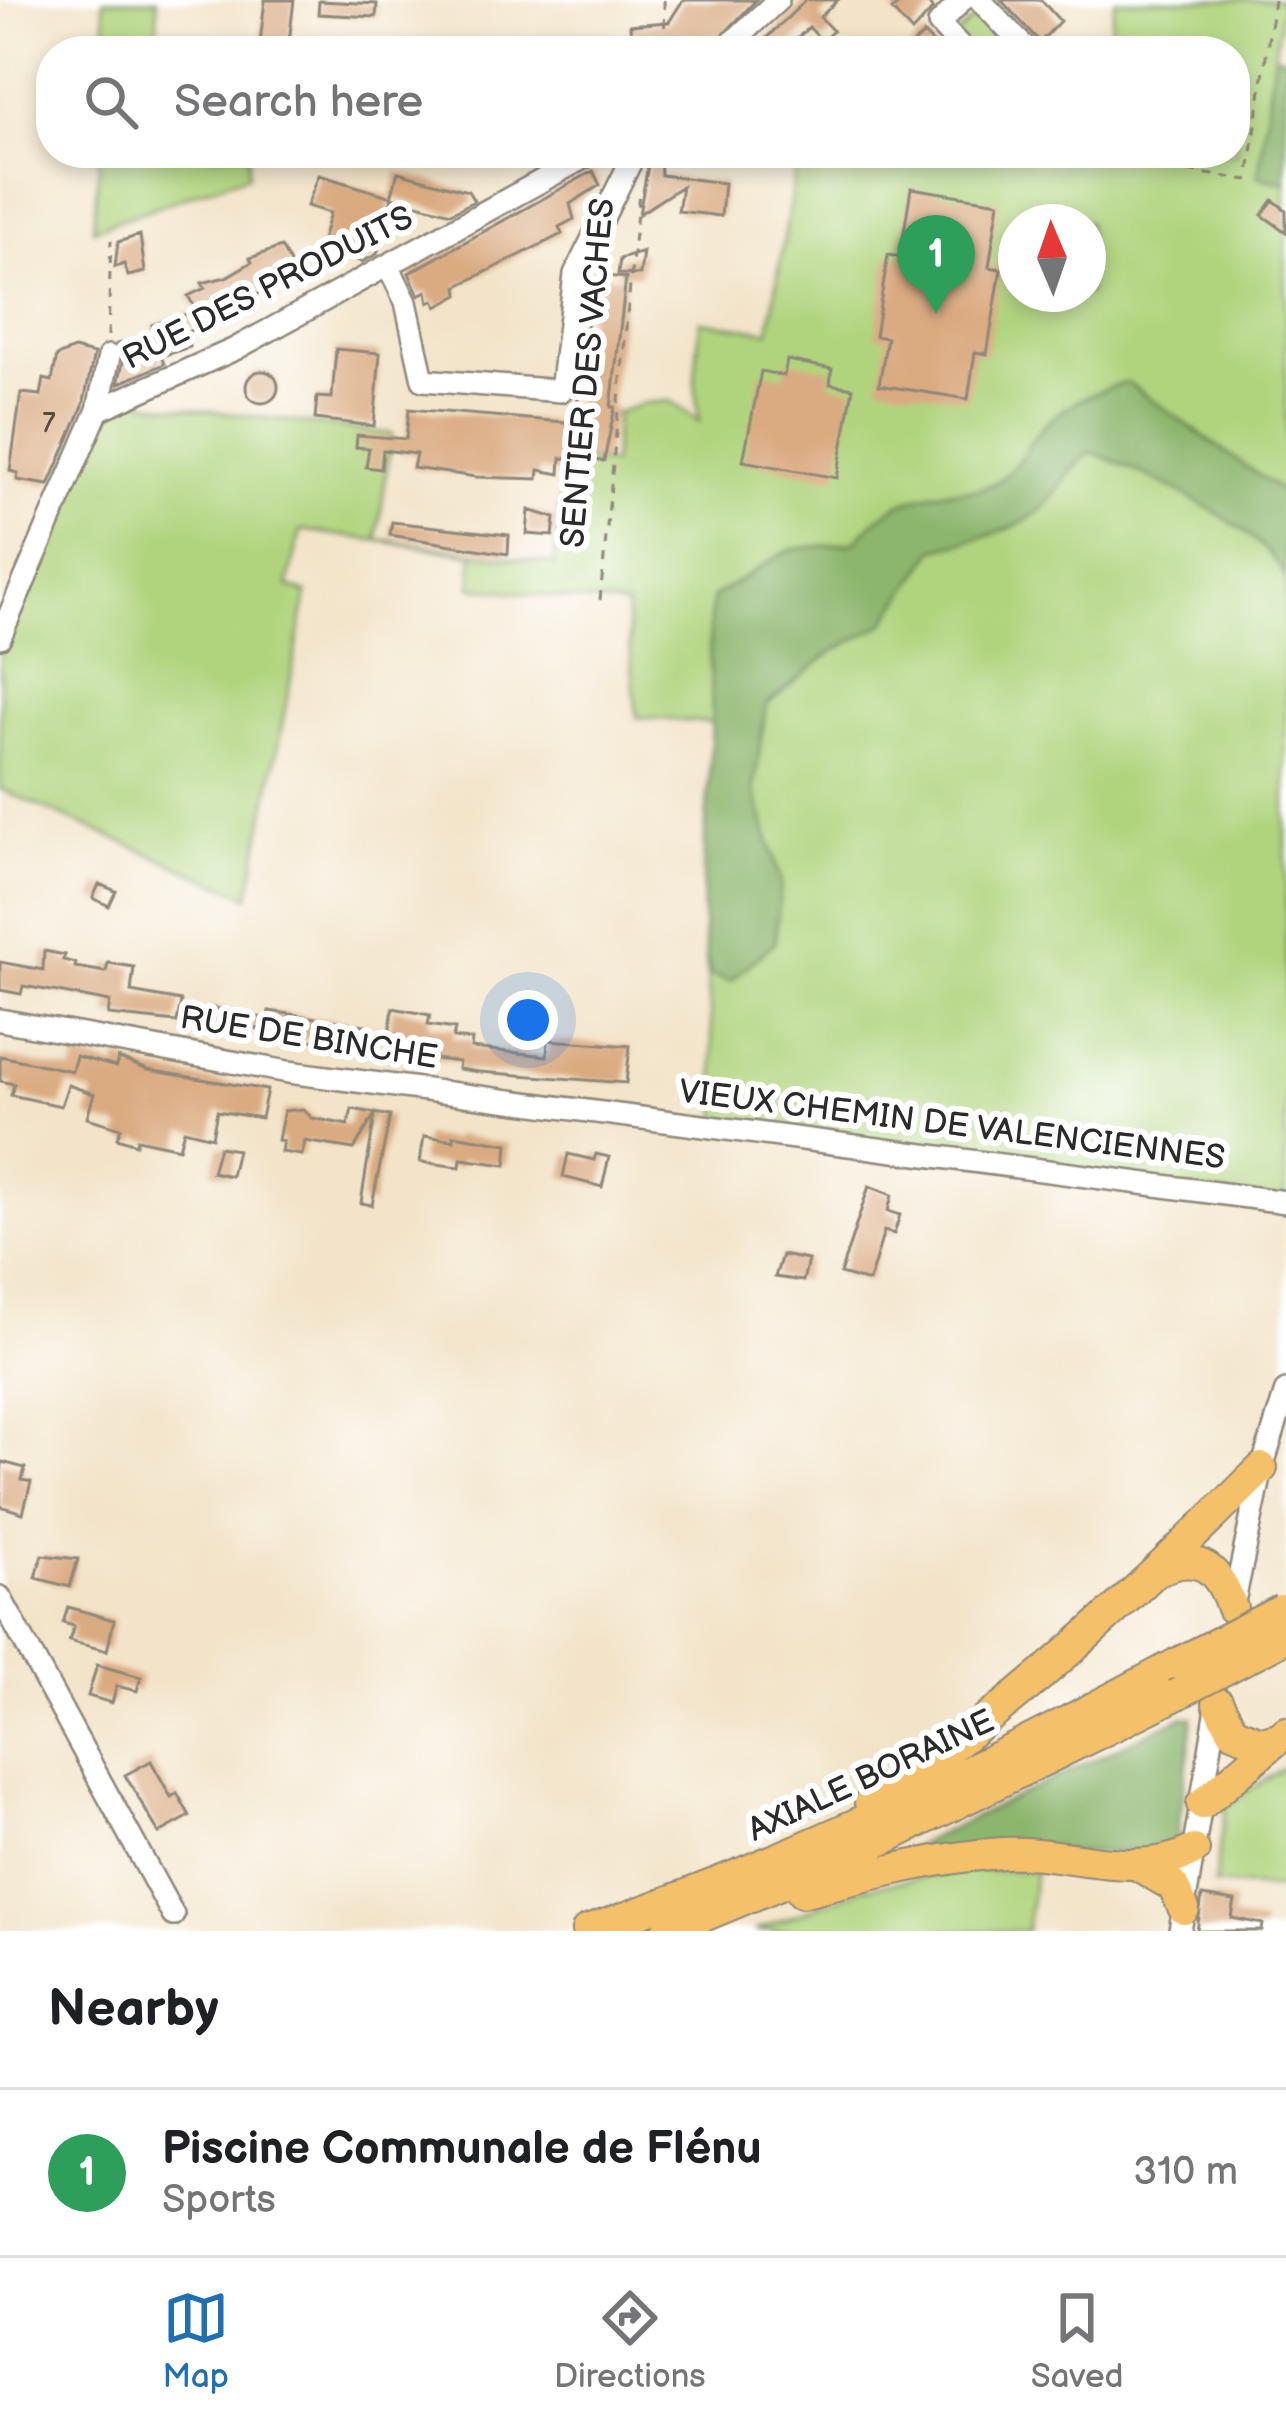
<!DOCTYPE html>
<html lang="en">
<head>
<meta charset="utf-8">
<style>
  body { margin:0; font-family:"Balsamiq Sans",sans-serif; background:#f6f6f6; color:#202124 }
  .compass { position:absolute; left:998px; top:204px; width:108px; height:108px; border-radius:50%; background:#fff; box-shadow:0 6px 18px #0003; rotate:358deg }
  .you { position:absolute; left:528px; top:1020px; width:42px; height:42px; margin:-30px; border:9px solid #fff; border-radius:50%; background:#1a73e8; box-shadow:0 0 0 18px #1a73e833 }
  .badge { display:grid; place-items:center; width:78px; height:78px; border-radius:50%; background:#1f6fb2; color:#fff; font-size:39px; font-weight:700 }
  .pin { position:absolute; translate:-50% -99px; filter:drop-shadow(0 3px 6px #0008) }
  .pin::after { content:''; position:absolute; top:63px; width:42px; height:36px; background:inherit; clip-path:polygon(0 0,100% 0,50% 100%) }
  .list { margin:0; padding:0; list-style:none }
  h2 { display:flex; justify-content:space-between; align-items:center; height:156px; margin:0; padding:0 48px; font-size:51px }
  h2 small { font-size:39px; font-weight:400; color:#757577 }
  .list li { display:grid; grid-template-columns:78px 1fr auto; gap:36px; align-items:center; box-sizing:border-box; height:168px; padding:0 48px; border-top:3px solid #e0e0e0 }
  .list b { display:block; font-size:45px; white-space:nowrap }
  .list p { margin:0; font-size:39px; white-space:nowrap; color:#757577 }
  .list em { font-size:39px; font-style:normal; color:#757577 }
  .icon { flex:none; width:66px; height:66px; fill:none; stroke:currentColor; stroke-width:2; stroke-linecap:round; stroke-linejoin:round }
  .map { position:relative; flex:none; width:1286px; height:1931px; overflow:hidden }
  .search { position:absolute; background:#fff; box-shadow:0 6px 18px #0003; left:36px; right:36px; top:36px; height:132px; display:flex; align-items:center; gap:30px; box-sizing:border-box; padding:0 42px; border-radius:48px; color:#757577; font-size:45px }
  .sheet { height:324px; background:#fff }
  nav { display:flex; justify-content:space-around; align-items:center; box-sizing:border-box; height:168px; border-top:3px solid #e0e0e0; background:#fff; font-size:33px; color:#757577 }
  nav a { display:grid; justify-items:center; gap:6px }
  nav .on { color:#1f6fb2 }
  .map>svg:first-child { display:block }
  .green { fill:#b0d47e; stroke:#6e8054; stroke-width:3; fill-rule:evenodd }
  .forest { fill:#8cb66d; stroke:#5c704c; stroke-width:3 }
  .building { fill:#daaa81 }
  .lines { fill:none; stroke-linecap:round; stroke-linejoin:round }
  .minor-casing { stroke:#8f887a; stroke-width:26 }
  .highway-casing { stroke:#8f887a; stroke-width:34 }
  .path { stroke:#8f887a; stroke-width:3; stroke-dasharray:9 9; stroke-linecap:butt }
  .minor { stroke:#fff; stroke-width:21 }
  .highway { stroke:#f4c16a; stroke-width:30 }
  .highway-bridge-casing { stroke:#8f887a; stroke-width:34; stroke-linecap:butt }
  .highway-bridge { stroke:#f4c16a; stroke-width:30 }
  .labels { text-anchor:middle; dominant-baseline:central; stroke-width:12; stroke-linejoin:round; paint-order:stroke }
  .number-label { font-size:27px; fill:#574b40 }
  .street-label { font-size:33px; fill:#2b2b2b; stroke:#fff }
</style>
</head>
<body>
<div class="map">
<svg width="1286" height="1931" viewBox="0 0 1286 1931">
  <rect width="100%" height="100%" fill="#fff"/>
  <filter id="ink" filterUnits="userSpaceOnUse"><feTurbulence type="fractalNoise" baseFrequency=".00833" numOctaves="2"/><feDisplacementMap in="SourceGraphic" scale="24" xChannelSelector="R" yChannelSelector="G"/><feConvolveMatrix kernelMatrix="1 2 1 2 8 2 1 2 1" color-interpolation-filters="sRGB"/></filter>
  <filter id="wash" filterUnits="userSpaceOnUse"><feTurbulence type="fractalNoise" baseFrequency=".004" numOctaves="4" result="noise"/><feDisplacementMap in="SourceGraphic" scale="48" xChannelSelector="R" yChannelSelector="G"/><feGaussianBlur stdDeviation="2.7" result="paint"/><feColorMatrix in="noise" values="0 0 0 0 0 0 0 0 0 0 0 0 0 0 0 0 0 1.4 0 .05"/><feComposite in="paint" operator="in"/></filter>
  <g filter="url(#wash)">
    <rect width="100%" height="100%" fill="#f3e4c9"/>
    <!-- green -->
    <path class="green" d="M103,0H157V51H108Z
      M1115,0H1282L1259,175L1286,183V1202L719,1128L703,919L712,723L637,717L626,606L471,587L474,554L301,530L288,586L307,593L249,897L0,789V637L98,410L130,395L149,403L392,434L377,539L554,564L566,459L612,464L616,413L645,403L670,401L699,421L695,380L700,321L769,331L798,153H1235V51H1107ZM1016,222H1088V294H1016Z
      M986,7L1018,40L1007,51H965L953,39Z
      M100,153H249L248,175L93,229Z
      M1286,1766V1889L1214,1884L1226,1806Z
      M964,1870L1035,1872L1026,1931H755L864,1888Z"/>
    <!-- forest -->
    <path class="forest" d="M1274,55L1286,57V183L1258,176Z
      M1127,382L1286,495V581C1270,528 1141,471 1091,452C1068,469 1060,492 1042,509C1014,534 969,540 935,549L884,624L830,653L766,705L754,789L781,882L775,942L730,981L710,975C693,894 711,807 712,725C713,680 705,641 713,597L788,550L855,542C882,508 906,497 950,491C962,490 977,491 988,486C1011,476 1019,460 1032,440C1054,409 1092,392 1127,382Z
      M1182,1717L1193,1718L1175,1852L900,1853Z"/>
    <g id="blocks">
      <!-- building -->
      <path class="building" d="M265,0H294L288,51H259Z
        M683,0H756L708,51H632L630,25L669,22Z
        M806,0H838L820,17L833,31L822,41L809,27L784,51H753Z
        M903,0H925L933,9L912,32L892,10Z
        M1001,0H1041L1060,21L1040,42Z
        M319,1L377,4L376,17L318,14Z
        M924,34L940,51H906Z
        M650,154L660,155L661,175L724,183L721,216L678,211L682,186L639,214Z
        M593,171L600,185L570,204L574,219L559,227L562,234L458,286L459,295L437,307L434,300L429,303L427,291L419,295L409,273Z
        M398,172L468,191L474,201L451,213L391,197Z
        M319,175L392,197L377,254L362,262L320,247L330,213L307,206Z
        M911,188L999,202L989,267L1001,269L987,354L975,352L968,399L879,385L887,338L875,336L888,255L900,257Z
        M1273,200L1286,210V232L1262,215Z
        M140,235L145,272L128,276L124,264L115,267L118,242Z
        M281,247L296,274L186,333L190,347L161,356L164,364L118,384L124,358L117,344L156,335L152,325L197,311L188,296L205,288L202,283L226,277L252,262L250,258Z
        M643,252L640,275L618,274L620,259Z
        M605,276L626,278L611,407H615L604,461L561,458L560,474L539,470L538,479L476,477L413,468L416,454L383,450L381,469L366,467L369,448L356,447L357,435L406,439L409,409L575,423L591,294L599,295Z
        M74,349L94,354L83,406L49,485L17,480L18,473L10,471L21,393L41,395L44,379L52,381L57,356Z
        M336,349L380,353L374,426L315,419L317,397L332,398Z
        M787,360L832,369L830,384L853,388L837,478L743,461L761,371L784,376Z
        M246 387a16 16 0 1 1 32 0a16 16 0 1 1-32 0Z
        M529,510L555,518L553,536L527,534Z
        M392,522L509,535L508,554L390,535Z
        M99,884L116,891L109,906L93,898Z
        M44,951L65,955L63,960L76,963L75,967L106,972L108,963L134,967L131,992L181,1001L177,1022L108,1015L110,1002L58,992L23,986L21,994L0,990V962L43,970Z
        M209,1007L268,1019L269,1011L365,1025L360,1050L305,1039L264,1042L266,1030L239,1025L237,1035L205,1032Z
        M393,1008L430,1015L428,1025L455,1029L453,1038L472,1040L471,1048L547,1056L548,1040L630,1046L626,1083L479,1072L458,1069L459,1062L410,1056L412,1046L388,1042Z
        M0,1056L72,1071L76,1056L116,1067L118,1058L148,1070L267,1090L261,1118L217,1111L212,1137L184,1130L179,1148L137,1139L136,1144L117,1138L121,1128L87,1118L94,1094L68,1085L61,1106L11,1095L14,1084L0,1081Z
        M303,1109L312,1118L348,1125L352,1109L390,1116L372,1205L361,1203L375,1114L354,1149L305,1141L302,1155L281,1152L283,1141L278,1140L284,1111Z
        M454,1135L508,1144L506,1165L461,1159L460,1167L420,1162L424,1136L454,1140Z
        M219,1147L237,1150L231,1176L212,1172Z
        M568,1154L594,1160L596,1154L609,1157L602,1187L563,1177Z
        M869,1186L892,1195L888,1211L900,1215L894,1234L884,1231L869,1282L840,1274Z
        M782,1255L808,1260L803,1281L775,1277Z
        M2,1462L25,1468L22,1480L31,1482L23,1513L0,1506Z
        M42,1555L78,1559L70,1587L36,1578Z
        M68,1607L114,1620L107,1651L69,1641L74,1626L63,1623Z
        M97,1665L141,1677L137,1691L117,1686L112,1703L88,1696Z
        M151,1761L171,1797L177,1793L190,1816L159,1833L125,1775Z
        M1202,1896L1235,1901L1232,1918L1263,1924L1262,1931H1197Z"/>
    </g>
  </g>
  <g filter="url(#ink)">
    <use href="#blocks" fill-opacity="0" stroke="#8f887a" stroke-width="3"/>
    <g class="lines">
      <defs>
        <path id="minor" d="M962,0L939,24L965,51
          M980,0L1028,51
          M723,51L778,0
          M389,267L406,302L423,380L561,391L575,274L635,153
          M98,410L235,349L592,153
          M0,637L98,410L109,356
          M0,1020L288,1072L1286,1202
          M0,1597L173,1915
          M1233,1606L1262,1468L1286,1391
          M1180,1931L1218,1702"/>
        <path id="highway" d="M1159,1570C1200,1551 1219,1569 1232,1608
          M1218,1703L1233,1731L1260,1742L1279,1738
          M870,1803C1015,1710 1140,1589 1262,1468
          M1202,1804L1286,1732
          M1139,1866L1173,1886L1184,1909
          M802,1892C869,1875 934,1857 1003,1853C1066,1849 1136,1882 1194,1850
          M587,1931C793,1861 985,1767 1176,1664
          M668,1931L868,1847L1176,1695"/>
      </defs>
      <!-- minor casing -->
      <use href="#minor" class="minor-casing"/>
      <!-- highway casing -->
      <use href="#highway" class="highway-casing"/>
      <!-- path -->
      <path class="path" d="M664,0L665,51
        M1063,153L1248,180L1274,0
        M990,154L992,153
        M108,336L111,240
        M600,600L639,191"/>
      <!-- minor -->
      <use href="#minor" class="minor"/>
      <!-- highway -->
      <use href="#highway" class="highway"/>
      <defs>
        <path id="highway-bridge" d="M1176,1664L1282,1610
          M1176,1695L1286,1637"/>
      </defs>
      <!-- highway-bridge casing -->
      <use href="#highway-bridge" class="highway-bridge-casing"/>
      <!-- highway-bridge -->
      <use href="#highway-bridge" class="highway-bridge"/>
    </g>
  </g>
  <g class="labels">
    <!-- number labels -->
    <g class="number-label">
      <text x="49" y="424">7</text>
    </g>
    <!-- street labels -->
    <g class="street-label">
      <text transform="translate(268 288) rotate(-27)">RUE DES PRODUITS</text>
      <text transform="translate(588 373) rotate(-85)">SENTIER DES VACHES</text>
      <text transform="translate(309 1038) rotate(9)">RUE DE BINCHE</text>
      <text transform="translate(952 1125) rotate(7)">VIEUX CHEMIN DE VALENCIENNES</text>
      <text transform="translate(871 1776) rotate(-25)">AXIALE BORAINE</text>
    </g>
  </g>
</svg>
<svg class="compass" viewBox="-18 -18 36 36"><path d="M0-13l5 13h-10z" fill="#e53935"/><path d="M0 13l5-13h-10z" fill="#757577"/></svg>
<div class="you"></div>
<div class="pin badge" style="left:936px;top:314px;background:#2e9e5b">1</div>
<div class="search"><svg class="icon" aria-label="search" viewBox="0 0 24 24"><circle cx="10" cy="10" r="6"/><path d="M15 15l6 6"/></svg>Search here</div>
</div>
<section class="sheet">
<h2>Nearby<small></small></h2>
<ul class="list">
<li><span class="badge" style="background:#2e9e5b">1</span><div><b>Piscine Communale de Flénu</b><p>Sports</p></div><em>310 m</em></li>
</ul>
</section>
<nav>
<a class="on"><svg class="icon" aria-label="map" viewBox="0 0 24 24"><path d="M3 6l6-2 6 2 6-2v14l-6 2-6-2-6 2zM9 4v14M15 6v14"/></svg>Map</a>
<a><svg class="icon" aria-label="directions" viewBox="0 0 24 24"><path d="M12 3l9 9-9 9-9-9zM9 14v-3h6M13 9l2 2-2 2"/></svg>Directions</a>
<a><svg class="icon" aria-label="saved" viewBox="0 0 24 24"><path d="M7 4h10v16l-5-4-5 4z"/></svg>Saved</a>
</nav>
</body>
</html>
